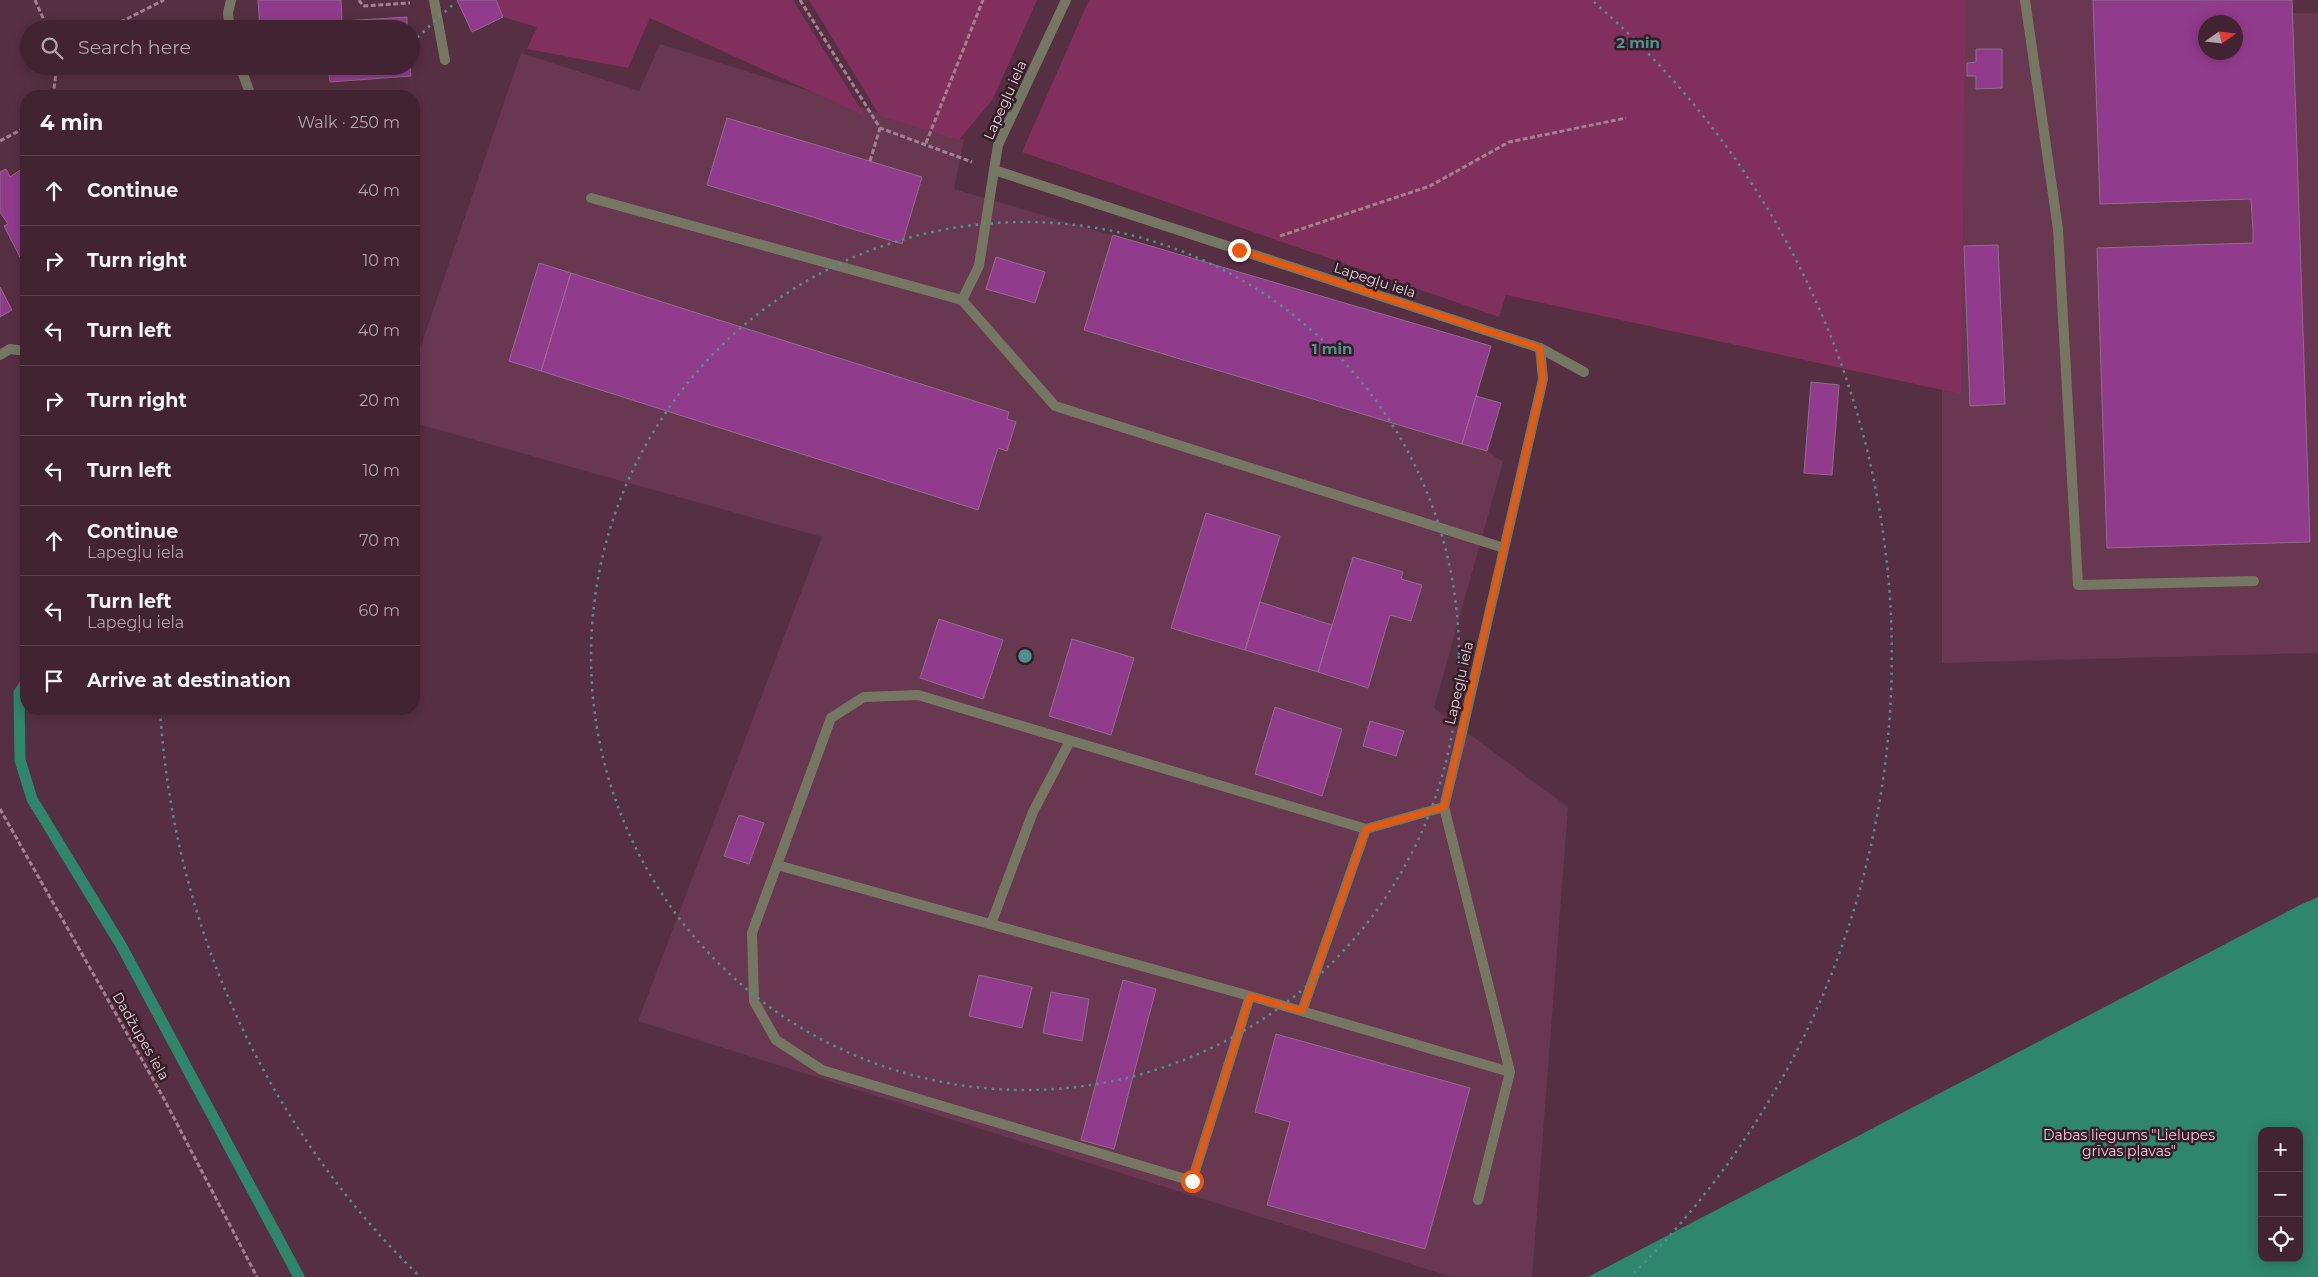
<!DOCTYPE html>
<html lang="en">
<head>
<meta charset="utf-8">
<style>
  body { margin:0; font-family:Montserrat,sans-serif; background:#4c2f3e; color:#f1f3f6 }
  .controls { position:absolute; right:15px; bottom:15px; display:grid; overflow:hidden; border-radius:10px; box-shadow:0 2px 12px #0003 }
  .controls button { width:45px; height:45px; display:grid; place-items:center; padding:0; border:0; border-bottom:1px solid #5a404d; background:#412332; color:#f1f3f6; font:25px sans-serif }
  .compass { position:absolute; left:2198px; top:15px; width:45px; height:45px; border-radius:50%; background:#412332; box-shadow:0 2px 12px #0003; rotate:76deg }
  .stop { position:absolute; width:15px; height:15px; margin:-11px; border:4px solid #ea580c; border-radius:50%; background:#fff }
  .stop.end { background:#ea580c; border-color:#fff; box-shadow:0 1px 5px #0008 }
  .list { margin:0; padding:0; list-style:none }
  h2 { display:flex; justify-content:space-between; align-items:center; height:65px; margin:0; padding:0 20px; font-size:21px }
  h2 small { font-size:16px; font-weight:400; color:#aea4ac }
  .list li { display:grid; grid-template-columns:32px 1fr auto; gap:15px; align-items:center; box-sizing:border-box; height:70px; padding:0 20px; border-top:1px solid #5a404d }
  .list b { display:block; font-size:19px; white-space:nowrap }
  .list p { margin:0; font-size:16px; white-space:nowrap; color:#aea4ac }
  .list em { font-size:16px; font-style:normal; color:#aea4ac }
  .icon { flex:none; width:28px; height:28px; fill:none; stroke:currentColor; stroke-width:2; stroke-linecap:round; stroke-linejoin:round }
  .map { position:relative; flex:none; width:2318px; height:1277px; overflow:hidden }
  .search { position:absolute; background:#412332; box-shadow:0 2px 12px #0003; left:20px; top:20px; width:400px; height:55px; display:flex; align-items:center; gap:12px; box-sizing:border-box; padding:0 18px; border-radius:28px; color:#aea4ac; font-size:19px }
  .panel { position:absolute; background:#412332; box-shadow:0 2px 12px #0003; left:20px; top:90px; width:400px; height:625px; border-radius:20px }
  .map>svg:first-child { display:block }
  .built { fill:#673850; fill-rule:evenodd }
  .green { fill:#812f5c }
  .water { fill:#2e866c; fill-rule:evenodd }
  .lines { fill:none; stroke-linecap:round; stroke-linejoin:round }
  .stream { stroke:#2e866c; stroke-width:11 }
  .building { fill:#913b8d; stroke:#916c8d; fill-rule:evenodd }
  .path { stroke:#a28190; stroke-width:3; stroke-dasharray:5 2.5; stroke-linecap:butt }
  .lane { stroke:#767763; stroke-width:10 }
  .street { stroke:#767763; stroke-width:10 }
  .route { stroke:#ea580c; stroke-width:6 }
  .ring { fill:none; stroke:#50918e; stroke-width:2.5; stroke-dasharray:2.5 5 }
  .labels { text-anchor:middle; dominant-baseline:central; stroke-width:5; stroke-linejoin:round; paint-order:stroke }
  .street-label { font-size:14px; fill:#e9cfda; stroke:#311e27 }
  .park-label { font-size:14px; fill:#fdc3dd; stroke:#311e27 }
  .centre { fill:#50918e; stroke:#311e27; stroke-width:2.5 }
  .ring-label { font-size:15px; text-anchor:middle; font-weight:bold; fill:#50918e; stroke:#311e27; stroke-width:5; stroke-linejoin:round; paint-order:stroke }
</style>
</head>
<body>
<div class="map">
<svg width="2318" height="1277" viewBox="0 0 2318 1277">
  <rect width="100%" height="100%" fill="#572f43"/>
  <!-- built -->
  <path class="built" d="M1942,0H2292L2293,13H2318V653L1942,663ZM2206,22H2236V52H2206Z
    M660,44L964,140L954,189L1491,346L1476,396L1501,403L1487,451L1503,462L1434,708L1568,807L1532,1277H1452L638,1021L822,537L414,423V366L521,53L639,91Z"/>
  <!-- green -->
  <path class="green" d="M496,0H793L865,116L650,18L628,68L527,49L537,27L503,17Z
    M809,0H1037L993,99L959,140L880,116Z
    M1089,0H1966L1961,394L1506,295L1499,317L1022,152Z"/>
  <!-- water -->
  <path class="water" d="M2318,897V1277H1588L2300,905ZM2262,1131H2299V1258H2262Z"/>
  <g class="lines">
    <!-- stream -->
    <path class="stream" d="M26,682L19,693L20,760L32,799L122,947L299,1277"/>
  </g>
  <!-- building -->
  <path class="building" d="M258,0H341L342,21L407,17V29H260Z
    M457,0H496L503,17L472,32Z
    M2093,0H2292L2310,542L2107,548L2097,248L2253,243V229L2251,199L2100,204ZM2206,22H2236V52H2206Z
    M1976,49H2002V88L1976,89V76H1967V63L1976,62Z
    M328,66H410L411,76L330,82Z
    M727,118L922,177L902,244L707,185Z
    M26,166V254L20,257L4,226L8,224L0,212V172L6,169L10,177Z
    M1113,235L1491,346L1462,444L1084,330Z
    M1998,245L2005,404L1970,406L1964,246Z
    M996,257L1045,272L1035,303L986,289Z
    M539,263L571,273L541,371L509,361Z
    M571,273L1009,412L1007,419L1016,422L1007,451L998,448L978,510L541,371Z
    M0,287L12,310L0,317Z
    M1811,382L1839,385L1832,475L1804,473Z
    M1476,396L1501,403L1487,451L1462,444Z
    M1206,513L1280,536L1245,650L1171,628Z
    M1353,557L1403,572L1401,579L1422,585L1411,621L1390,615L1368,688L1318,672Z
    M1260,602L1332,625L1318,672L1245,650Z
    M939,619L1003,640L983,699L920,678Z
    M1072,639L1134,658L1111,735L1049,716Z
    M1275,707L1342,729L1322,796L1255,774Z
    M1370,721L1404,731L1396,756L1363,746Z
    M739,815L764,823L749,864L724,856Z
    M979,975L1032,987L1022,1028L969,1016Z
    M1123,980L1156,989L1114,1149L1081,1140Z
    M1051,992L1089,999L1082,1041L1043,1033Z
    M1276,1034L1470,1088L1425,1249L1267,1205L1290,1122L1255,1112Z"/>
  <g class="lines">
    <!-- path -->
    <path class="path" d="M35,0L48,29
      M359,0L363,6L410,3
      M800,0L880,128L972,162
      M107,29L164,0
      M53,96L57,66
      M0,141L26,127
      M926,143L983,0
      M870,161L880,128
      M1280,236L1430,186L1509,142L1626,118
      M0,809L163,1097L257,1277"/>
    <!-- lane -->
    <path class="lane" d="M2025,0L2058,229L2078,585L2254,581
      M994,170L979,266L962,300L1055,406L1504,548
      M591,198L962,300
      M1540,348L1584,372
      M1444,807L1510,1072L1478,1200
      M777,865L1250,996L1192,1181L822,1070L776,1040L754,1001L752,933L831,718L864,697L918,695L1366,829L1444,807L1460,741
      M991,924L1033,812L1070,741
      M1250,996L1510,1072
      M1302,1011L1366,829"/>
    <!-- street -->
    <path class="street" d="M434,0L445,60
      M1066,0L998,145L994,170L1540,348L1543,379L1460,741
      M230,29L228,13L231,0
      M240,66L251,96
      M0,355L10,349L26,351"/>
  </g>
  <g class="lines">
    <!-- route -->
    <path class="route" d="M1192,1181L1250,996L1302,1011L1366,829L1444,807L1543,379L1540,348L1239,250"/>
  </g>
  <!-- distance rings -->
  <g class="ring">
    <circle cx="1025" cy="656" r="434"/>
    <path d="M417 1274A867 867 0 0 1 160 709M412 43A867 867 0 0 1 456 2M1594 2A867 867 0 0 1 1633 1274"/>
  </g>
  <g class="labels">
    <!-- street labels -->
    <g class="street-label">
      <text transform="translate(1005 100) rotate(-66)">Lapegļu iela</text>
      <text transform="translate(1375 280) rotate(18)">Lapegļu iela</text>
      <text transform="translate(1459 683) rotate(-77)">Lapegļu iela</text>
      <text transform="translate(141 1036) rotate(60)">Dadžupes iela</text>
    </g>
    <!-- park labels -->
    <g class="park-label">
      <text x="2129" y="1135">Dabas liegums "Lielupes<tspan x="2129" dy="16">grīvas pļavas"</tspan></text>
    </g>
  </g>
  <circle cx="1025" cy="656" r="8" class="centre"/>
  <g class="ring-label">
    <text x="1638" y="48">2 min</text>
    <text x="1332" y="354">1 min</text>
  </g>
</svg>
<div class="controls">
<button>+</button>
<button>−</button>
<button><svg class="icon" aria-label="locate" viewBox="0 0 24 24"><circle cx="12" cy="12" r="6"/><path d="M12 2v4M12 18v4M2 12h4M18 12h4"/></svg></button>
</div>
<svg class="compass" viewBox="-18 -18 36 36"><path d="M0-13l5 13h-10z" fill="#e53935"/><path d="M0 13l5-13h-10z" fill="#aea4ac"/></svg>
<div class="stop" style="left:1192px;top:1181px"></div>
<div class="stop end" style="left:1239px;top:250px"></div>
<div class="search"><svg class="icon" aria-label="search" viewBox="0 0 24 24"><circle cx="10" cy="10" r="6"/><path d="M15 15l6 6"/></svg>Search here</div>
<section class="panel">
<h2>4 min<small>Walk · 250 m</small></h2>
<ul class="list">
<li><svg class="icon" aria-label="ahead" viewBox="0 0 24 24"><path d="M12 20V5M6 11l6-6 6 6"/></svg><div><b>Continue</b></div><em>40 m</em></li>
<li><svg class="icon" aria-label="right" viewBox="0 0 24 24"><path d="M7 20v-9h11M14 6l5 5-5 5"/></svg><div><b>Turn right</b></div><em>10 m</em></li>
<li><svg class="icon" aria-label="left" viewBox="0 0 24 24"><path d="M17 20v-9H6M10 6l-5 5 5 5"/></svg><div><b>Turn left</b></div><em>40 m</em></li>
<li><svg class="icon" aria-label="right" viewBox="0 0 24 24"><path d="M7 20v-9h11M14 6l5 5-5 5"/></svg><div><b>Turn right</b></div><em>20 m</em></li>
<li><svg class="icon" aria-label="left" viewBox="0 0 24 24"><path d="M17 20v-9H6M10 6l-5 5 5 5"/></svg><div><b>Turn left</b></div><em>10 m</em></li>
<li><svg class="icon" aria-label="ahead" viewBox="0 0 24 24"><path d="M12 20V5M6 11l6-6 6 6"/></svg><div><b>Continue</b><p>Lapegļu iela</p></div><em>70 m</em></li>
<li><svg class="icon" aria-label="left" viewBox="0 0 24 24"><path d="M17 20v-9H6M10 6l-5 5 5 5"/></svg><div><b>Turn left</b><p>Lapegļu iela</p></div><em>60 m</em></li>
<li><svg class="icon" aria-label="arrive" viewBox="0 0 24 24"><path d="M6 21V4h12l-3 4 3 4H6"/></svg><div><b>Arrive at destination</b></div></li>
</ul>
</section>
</div>
</body>
</html>
